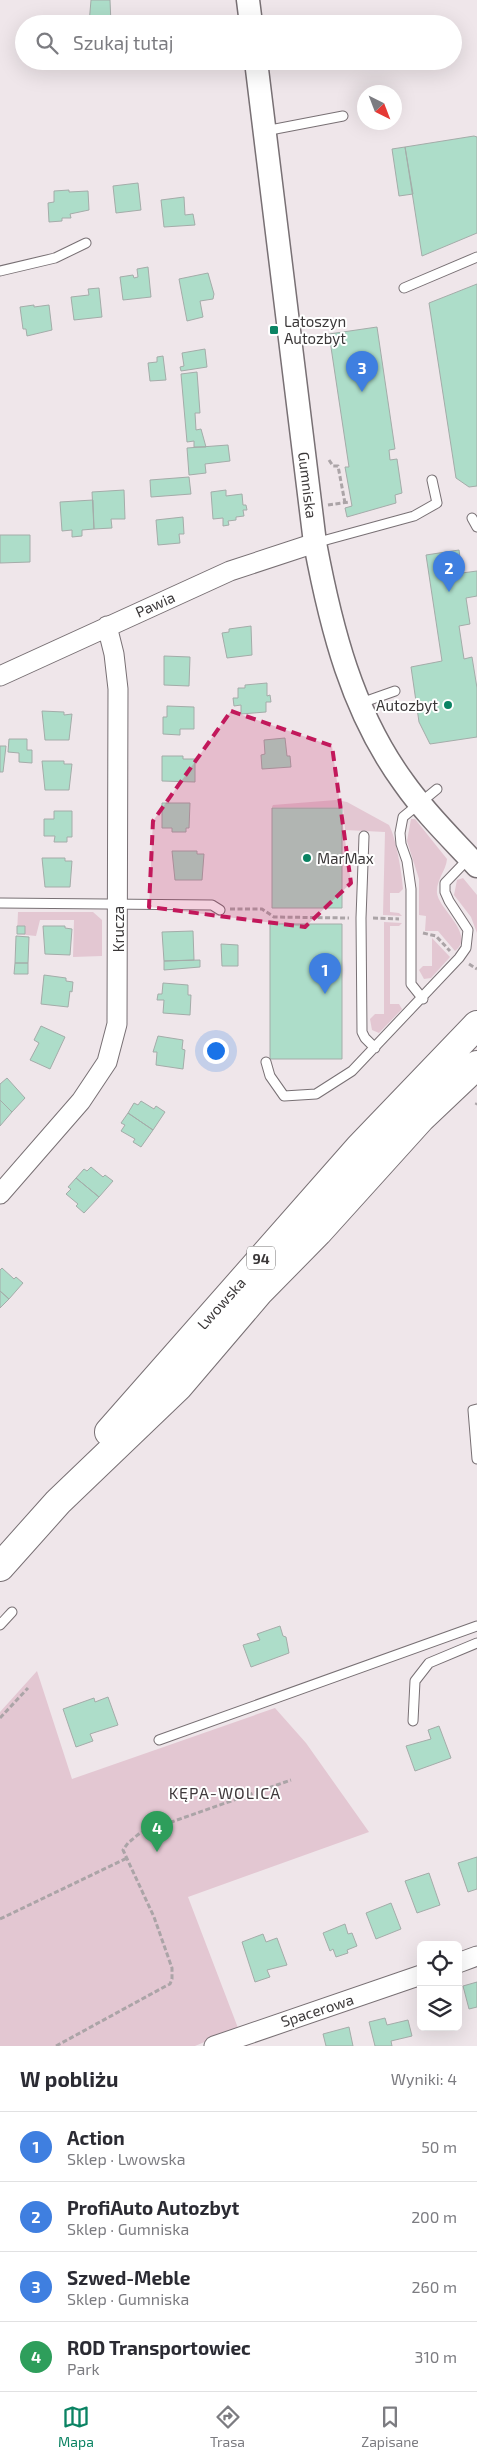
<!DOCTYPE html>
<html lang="pl">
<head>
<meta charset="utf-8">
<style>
  body { margin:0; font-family:"Exo 2",sans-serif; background:#f2f2f3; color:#2b2b33 }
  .controls { position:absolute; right:15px; bottom:15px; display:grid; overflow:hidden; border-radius:8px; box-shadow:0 5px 20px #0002 }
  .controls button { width:45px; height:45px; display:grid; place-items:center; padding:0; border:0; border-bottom:1px solid #e1e1e2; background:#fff; color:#2b2b33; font:25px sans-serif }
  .compass { position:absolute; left:357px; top:85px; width:45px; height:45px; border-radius:50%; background:#fff; box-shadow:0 5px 20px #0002; rotate:138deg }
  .you { position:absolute; left:215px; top:1050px; width:18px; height:18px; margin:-12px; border:4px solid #fff; border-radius:50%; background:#1a73e8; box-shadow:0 0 0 8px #1a73e833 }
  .badge { display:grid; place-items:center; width:32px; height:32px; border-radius:50%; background:#0b8363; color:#fff; font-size:16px; font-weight:700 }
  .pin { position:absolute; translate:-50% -41px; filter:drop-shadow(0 1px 2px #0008) }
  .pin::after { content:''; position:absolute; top:26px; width:18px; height:15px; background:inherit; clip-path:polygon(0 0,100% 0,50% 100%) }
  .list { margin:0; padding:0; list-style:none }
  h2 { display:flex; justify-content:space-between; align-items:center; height:65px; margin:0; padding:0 20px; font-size:21px }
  h2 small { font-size:16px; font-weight:400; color:#7c7c81 }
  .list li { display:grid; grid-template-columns:32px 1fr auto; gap:15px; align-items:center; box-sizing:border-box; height:70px; padding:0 20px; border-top:1px solid #e1e1e2 }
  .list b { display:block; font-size:19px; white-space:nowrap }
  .list p { margin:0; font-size:16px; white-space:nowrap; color:#7c7c81 }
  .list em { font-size:16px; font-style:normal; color:#7c7c81 }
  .icon { flex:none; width:28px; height:28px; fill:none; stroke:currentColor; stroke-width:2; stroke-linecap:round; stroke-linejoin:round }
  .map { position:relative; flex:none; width:477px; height:2046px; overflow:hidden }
  .search { position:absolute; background:#fff; box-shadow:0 5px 20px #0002; left:15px; right:15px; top:15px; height:55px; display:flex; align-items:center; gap:12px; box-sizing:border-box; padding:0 18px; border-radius:28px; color:#7c7c81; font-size:19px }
  .sheet { height:345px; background:#fff }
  nav { display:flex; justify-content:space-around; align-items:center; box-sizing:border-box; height:70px; border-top:1px solid #e1e1e2; background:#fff; font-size:14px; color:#7c7c81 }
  nav a { display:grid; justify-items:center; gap:2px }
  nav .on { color:#0b8363 }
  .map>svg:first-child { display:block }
  .green { fill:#e3c7d2 }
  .building { fill:#adddc9; stroke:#a4aca9 }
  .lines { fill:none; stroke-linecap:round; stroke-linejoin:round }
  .service-casing { stroke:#787074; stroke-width:11 }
  .minor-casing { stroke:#787074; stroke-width:21 }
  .tertiary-casing { stroke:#787074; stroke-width:25 }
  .primary-casing { stroke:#787074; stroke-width:30 }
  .path { stroke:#aba4a7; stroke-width:3; stroke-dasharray:5 2.5; stroke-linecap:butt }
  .service { stroke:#fff; stroke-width:9 }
  .minor { stroke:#fff; stroke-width:19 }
  .tertiary { stroke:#fff; stroke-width:22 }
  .primary { stroke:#fff; stroke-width:28 }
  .marked { fill:#c2185b; fill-opacity:0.2; stroke:#c2185b; stroke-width:4; stroke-dasharray:10 6; stroke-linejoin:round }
  .poi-dot { fill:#0b8363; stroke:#fff; stroke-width:2 }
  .labels { text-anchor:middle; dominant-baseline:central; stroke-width:4; stroke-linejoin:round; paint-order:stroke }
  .shield { fill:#fff; stroke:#767474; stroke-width:1 }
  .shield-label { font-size:14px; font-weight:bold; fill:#3b3839 }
  .poi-label { font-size:15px; fill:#3b3839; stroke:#fff; text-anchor:start }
  .street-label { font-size:15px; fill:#3b3839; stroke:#fff }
  .neighbourhood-label { font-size:16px; letter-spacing:1px; fill:#40393c; stroke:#fff }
</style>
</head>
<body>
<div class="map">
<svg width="477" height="2046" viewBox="0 0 477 2046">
  <rect width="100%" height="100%" fill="#efe6ea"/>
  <!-- green -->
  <path class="green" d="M336,800L347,802L389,825C396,838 402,873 403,889L399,893H390V912L399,913L402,916L383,915L385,832L345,830L343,807H272L273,805Z
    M411,819H415L447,859C446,871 436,880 437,893C439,910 476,934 455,951L438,931H425L426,916L419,915V879L407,841Z
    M463,878L477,895V933L471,917L454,895L457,880Z
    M18,912H93L102,920V956L73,957L74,920H40L36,936L17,934Z
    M384,922L402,923L399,926H390V1004H399L402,1009L379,1033L372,1030L370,1019L375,1014H384Z
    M432,938L450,957L431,978L424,979L419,970L423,966H432Z
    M37,1671L72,1779L275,1708L306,1743L369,1832L188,1897L238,2028L195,2046H0V1712Z"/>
  <!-- building -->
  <path class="building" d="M91,0H110L111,24H89Z
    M474,136L477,137V233L422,256L405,147Z
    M405,147L413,194L399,196L392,149Z
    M138,183L141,210L116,213L113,186Z
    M69,190V192L88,191L89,210L70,214L71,218H62V221L49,222L48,203L54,202V191Z
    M184,197L185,215L193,214L195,225L164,227L161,200Z
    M148,267L151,297L123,300L120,277L133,275L134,278L138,277L137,269Z
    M208,273L214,294L213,299L200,301L203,317L187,321L179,279Z
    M477,284V486L469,487L456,478L429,303Z
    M99,288L102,317L74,320L71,297L89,295L88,289Z
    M34,305V307L49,305L52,330L27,336L26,329H23L20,307Z
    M377,327L395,449L389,450L390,460L397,459L402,493L395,495L396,503L347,517L345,508L352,506L345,467H349L329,334Z
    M205,349L207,367L181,371L180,367L184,366L182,353Z
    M163,356L166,380L150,381L148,363L157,362V357Z
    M197,372L200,413H195L196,430L201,429L206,447H194V441L187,442L181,374Z
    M228,445L230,461L205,464L206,473L189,475L187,448Z
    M189,477L191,494L151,497L150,480Z
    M124,490L125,519H111L112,528L94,529L92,492Z
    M226,490V496L242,494L243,505H246L247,510H243L244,516L236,517V520L228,521L229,525L223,526V518L213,519L211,492Z
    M93,500L94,529L82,530V536L72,537V530L62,531L60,502Z
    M183,517L184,534H179L180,543L158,545L156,520Z
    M0,535H30V562L0,563Z
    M459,550L462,573L477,571V596L466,598L470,624L459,626L464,659L472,657L477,688V737L430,744L419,722L411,667L442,661L426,555Z
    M251,626L252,655L227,658L222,633L229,632V629Z
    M164,656L190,657L189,686L164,685Z
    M267,683V696L270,695L271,702H266V712L241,714V705L234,706L233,698H238V688H245V685Z
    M167,706L194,707V729H180V735L163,734V717H167Z
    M42,711L64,712V715L72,714L69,740H45Z
    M285,738L287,756H290L291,767L262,769L261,755L265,754L264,740Z
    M9,739H27V750H32V763L19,762V753L8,752Z
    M0,746H6L3,772H0Z
    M162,756H183V759H195V782L162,781Z
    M42,761H64V764H72L69,790H45Z
    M162,803H190L189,828H186V832H172V828H162Z
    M272,808H342V908H272Z
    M54,811H72V837H67V842H54L55,836H44V819H54Z
    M172,851H197V854H204L202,880H175Z
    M42,858H65V861H72L70,887H45Z
    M270,924H342V1059H270Z
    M17,926H25V934H17Z
    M43,926H65V928L72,929L70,955L45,954Z
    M193,931L194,960L164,961L162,932Z
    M16,936L29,937L28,963H15Z
    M221,944L238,945V966H222Z
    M200,960V967L164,970V961Z
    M15,963H28V974H14Z
    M44,975L66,978V981L73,982L72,992L70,991L68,1007L41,1004Z
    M163,983L188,985V995H191L190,1015L163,1013L164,1000H157L158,994H162Z
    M41,1026L65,1037L50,1069L30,1060L39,1043L34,1040Z
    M158,1036L183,1040L182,1049L185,1050L183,1069L156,1065L157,1052H153Z
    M7,1078L25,1098L12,1112L0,1100V1084Z
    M0,1100L12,1112L0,1126Z
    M141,1101L154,1109L156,1106L165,1112L153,1130L128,1113L134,1103L138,1105Z
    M128,1113L153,1130L141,1147L133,1142L135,1139L121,1131L125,1125L121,1123Z
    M91,1167L103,1177L105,1175L113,1181L99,1197L76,1178L84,1169L87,1171Z
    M76,1178L99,1197L84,1213L76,1206L78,1204L66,1194L71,1189L68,1187Z
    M2,1268L14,1279L16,1277L23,1283L9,1299L0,1291V1270Z
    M0,1291L9,1299L0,1308Z
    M280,1626L283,1636L286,1637L289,1653L251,1667L243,1645L260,1640L257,1634Z
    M108,1697L118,1725L90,1734L93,1741L76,1747L63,1709L94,1698L95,1702Z
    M439,1726L451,1758L415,1771L406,1746L431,1739L428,1730Z
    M477,1857V1889L468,1892L458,1863Z
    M429,1873L440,1905L417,1913L405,1881Z
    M391,1903L401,1929L376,1939L366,1913Z
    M345,1924L348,1934L352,1933L357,1946L347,1950L348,1953L336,1957L333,1949L330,1951L323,1933Z
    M263,1934L266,1942L277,1938L287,1965L267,1970L270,1977L255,1982L242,1942Z
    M477,1982V2007L469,2009L463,1986Z
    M385,2018L387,2025L408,2020L412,2036L391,2041L392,2046H375L369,2022Z
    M349,2027L353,2046H326L323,2034Z"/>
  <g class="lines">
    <defs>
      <path id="service" d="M265,131L343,116
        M0,271L55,258L86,243
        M404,288L477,257
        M472,518L477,527
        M315,543L414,516L437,503L432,480
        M361,703L395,691
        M364,836L361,918L362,1032L365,1038L375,1048
        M0,903L212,905L220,910
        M423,999L411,984V889L407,861L401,844L400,833L403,817L437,789
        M266,1062L270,1076L284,1096L316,1094L352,1071L459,958L466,948L468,930L449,901L445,892V883L470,857
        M477,1409L473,1410L477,1459
        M0,1625L12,1612
        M413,1721L415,1681L429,1663L477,1643
        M159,1740L477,1626"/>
      <path id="minor" d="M0,676L230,571L315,543
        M0,1194L81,1101L107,1062L117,1024L118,689L114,654L107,626
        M458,1963L477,1956
        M214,2046L421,1975"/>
      <path id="tertiary" d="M248,0L251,24
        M256,61L315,543C331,628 352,712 404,783C425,813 452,839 477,866"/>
      <path id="primary" d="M109,1432L359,1148L477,1025
        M0,1567L58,1502L178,1387L259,1292L318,1232L421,1118L477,1065"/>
    </defs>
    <!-- service casing -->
    <use href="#service" class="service-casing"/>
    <!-- minor casing -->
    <use href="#minor" class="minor-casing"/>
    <!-- tertiary casing -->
    <use href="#tertiary" class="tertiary-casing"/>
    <!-- primary casing -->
    <use href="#primary" class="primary-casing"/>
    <!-- path -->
    <path class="path" d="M329,460L333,466H338L345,503
      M328,505L349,502
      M230,909H262L274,917L349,918
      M373,918L399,919
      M423,933L436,936L450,951
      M469,964L477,969
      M476,1105L477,1103
      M0,1718L28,1688
      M0,1919L127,1858
      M56,2046L164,1987L170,1984L172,1979V1968L154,1917L123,1850L128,1843L140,1833L291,1780"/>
    <!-- service -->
    <use href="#service" class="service"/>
    <!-- minor -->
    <use href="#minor" class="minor"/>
    <!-- tertiary -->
    <use href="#tertiary" class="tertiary"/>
    <!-- primary -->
    <use href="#primary" class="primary"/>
  </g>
  <!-- marked area -->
  <path class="marked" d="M231,711L332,746L351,883L305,927L149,907L153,821Z"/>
  <!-- markers -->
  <g class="poi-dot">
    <rect x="269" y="325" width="10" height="10" rx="2.5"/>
    <circle cx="448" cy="705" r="5"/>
    <circle cx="307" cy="858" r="5"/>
  </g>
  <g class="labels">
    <!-- shield labels -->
    <rect class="shield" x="247" y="1246.5" width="28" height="23" rx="4"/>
    <g class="shield-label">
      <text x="261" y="1258">94</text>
    </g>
    <!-- poi labels -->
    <g class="poi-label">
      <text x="284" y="321">Latoszyn<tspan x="284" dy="17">Autozbyt</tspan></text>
      <text x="438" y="705" text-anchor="end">Autozbyt</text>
      <text x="317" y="858">MarMax</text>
    </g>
    <!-- street labels -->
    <g class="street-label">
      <text transform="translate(308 485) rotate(83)">Gumniska</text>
      <text transform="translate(155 604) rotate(-24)">Pawia</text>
      <text transform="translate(118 929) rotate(-90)">Krucza</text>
      <text transform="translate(221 1303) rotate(-48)">Lwowska</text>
      <text transform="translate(317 2010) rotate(-18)">Spacerowa</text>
    </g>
    <!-- neighbourhood labels -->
    <g class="neighbourhood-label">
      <text x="225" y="1792">KĘPA-WOLICA</text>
    </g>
  </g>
</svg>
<div class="controls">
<button><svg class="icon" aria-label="locate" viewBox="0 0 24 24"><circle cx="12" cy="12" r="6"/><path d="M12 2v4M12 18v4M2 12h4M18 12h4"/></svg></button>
<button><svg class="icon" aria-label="layers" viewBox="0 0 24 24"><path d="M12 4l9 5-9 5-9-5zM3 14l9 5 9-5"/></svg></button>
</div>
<svg class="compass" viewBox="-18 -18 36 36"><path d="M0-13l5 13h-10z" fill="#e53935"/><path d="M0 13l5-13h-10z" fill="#7c7c81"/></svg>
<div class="you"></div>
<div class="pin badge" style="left:325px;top:994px;background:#3f7fe0">1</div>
<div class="pin badge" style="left:449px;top:592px;background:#3f7fe0">2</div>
<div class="pin badge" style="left:362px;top:392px;background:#3f7fe0">3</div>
<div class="pin badge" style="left:157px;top:1852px;background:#2e9e5b">4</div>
<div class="search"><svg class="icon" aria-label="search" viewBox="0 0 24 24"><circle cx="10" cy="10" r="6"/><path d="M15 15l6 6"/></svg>Szukaj tutaj</div>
</div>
<section class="sheet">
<h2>W pobliżu<small>Wyniki: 4</small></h2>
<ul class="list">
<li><span class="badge" style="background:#3f7fe0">1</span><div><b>Action</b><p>Sklep · Lwowska</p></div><em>50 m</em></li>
<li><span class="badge" style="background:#3f7fe0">2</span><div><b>ProfiAuto Autozbyt</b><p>Sklep · Gumniska</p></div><em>200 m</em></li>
<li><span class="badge" style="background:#3f7fe0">3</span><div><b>Szwed-Meble</b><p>Sklep · Gumniska</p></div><em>260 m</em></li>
<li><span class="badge" style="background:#2e9e5b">4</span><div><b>ROD Transportowiec</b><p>Park</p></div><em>310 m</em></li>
</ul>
</section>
<nav>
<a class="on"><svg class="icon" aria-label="map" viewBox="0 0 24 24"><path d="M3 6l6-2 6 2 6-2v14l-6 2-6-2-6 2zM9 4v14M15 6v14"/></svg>Mapa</a>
<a><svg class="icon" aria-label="directions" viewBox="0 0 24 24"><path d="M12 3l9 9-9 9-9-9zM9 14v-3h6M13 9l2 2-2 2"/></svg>Trasa</a>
<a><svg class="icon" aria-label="saved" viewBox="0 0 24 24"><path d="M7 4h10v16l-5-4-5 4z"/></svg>Zapisane</a>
</nav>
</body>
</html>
